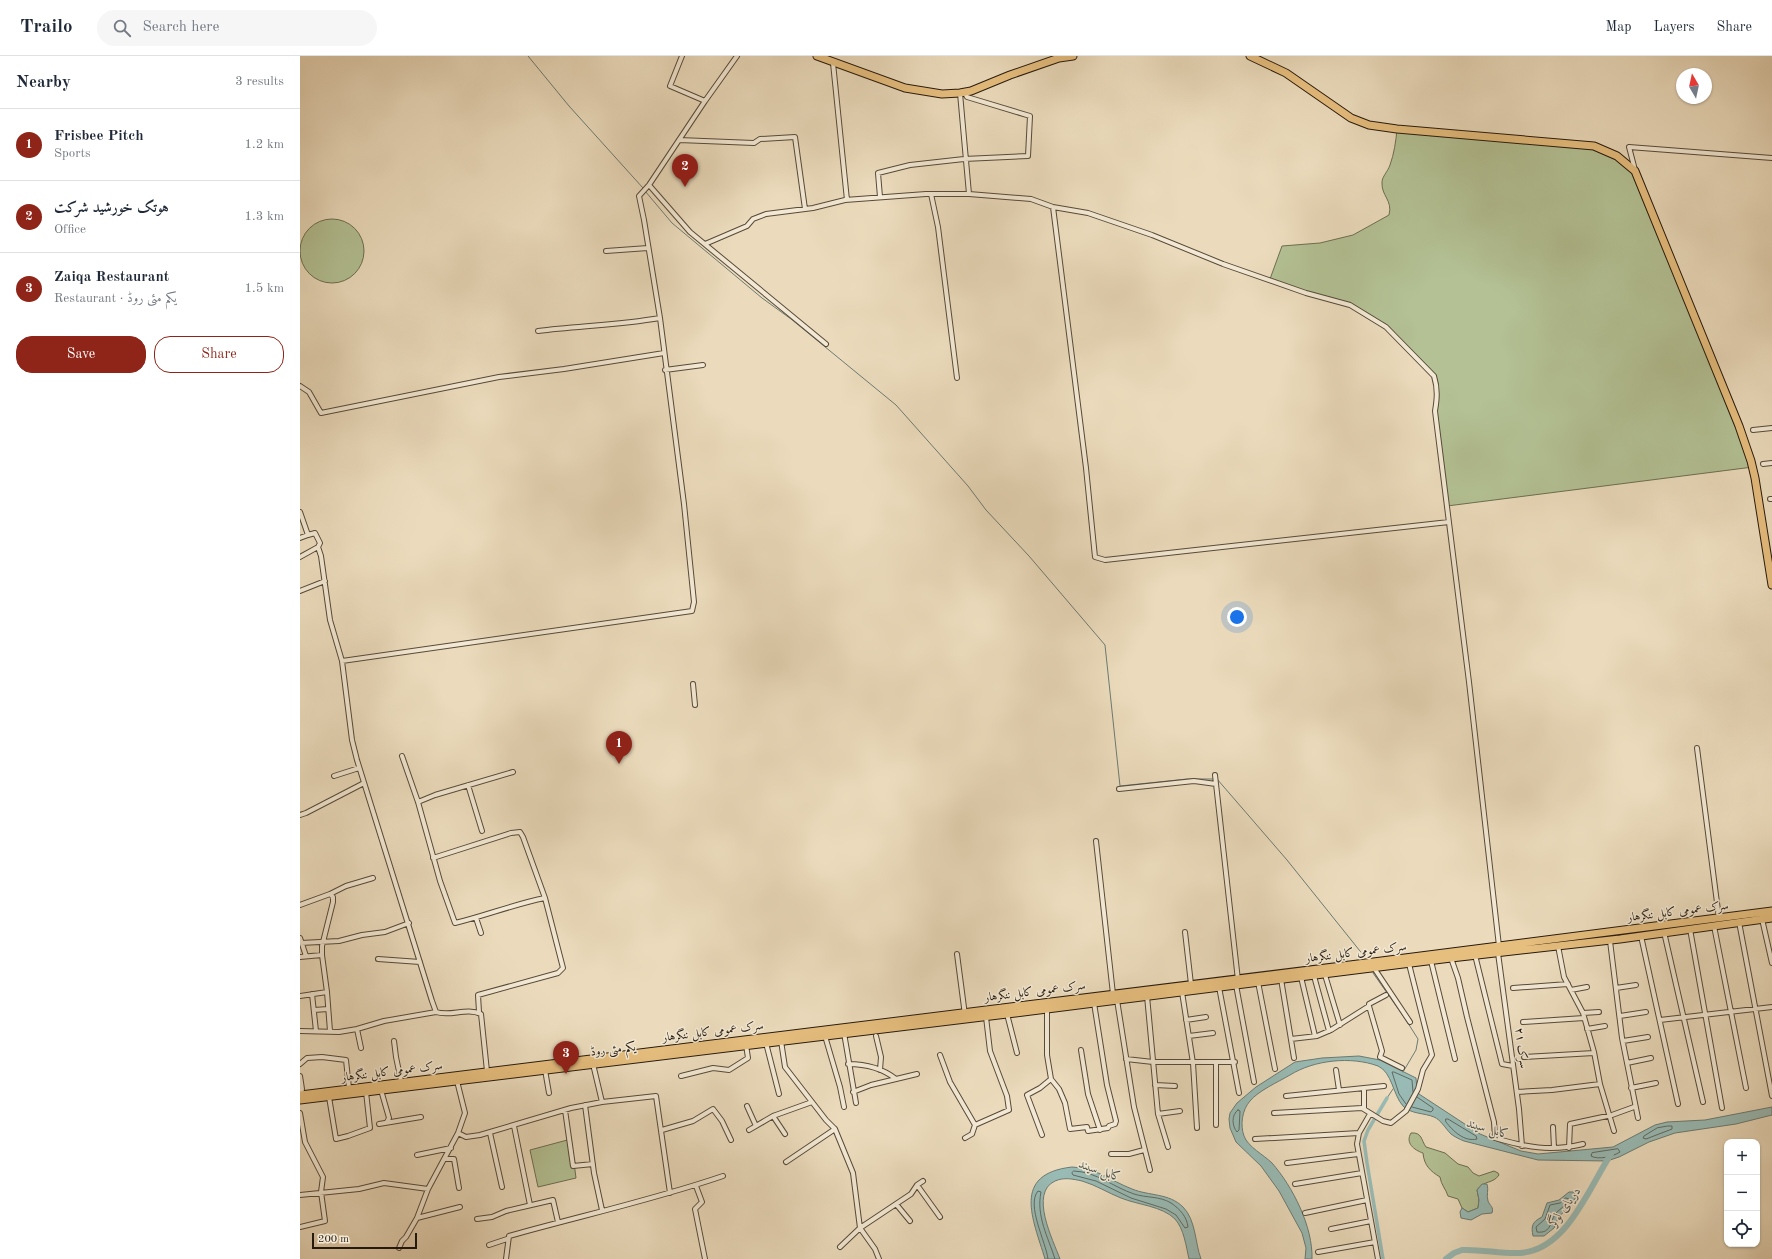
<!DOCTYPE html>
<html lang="en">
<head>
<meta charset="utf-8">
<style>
  body { margin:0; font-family:"Old Standard TT",Amiri,serif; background:#f6f6f7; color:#1f2937 }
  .controls { position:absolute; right:12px; bottom:12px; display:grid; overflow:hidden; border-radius:8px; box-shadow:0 1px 3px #0004 }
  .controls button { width:36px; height:36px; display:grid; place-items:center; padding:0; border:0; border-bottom:1px solid #e0e1e3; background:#fff; color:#1f2937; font:20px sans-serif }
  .compass { position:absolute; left:1376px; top:12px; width:36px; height:36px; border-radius:50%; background:#fff; box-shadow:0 1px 3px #0004; rotate:351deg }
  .scale { position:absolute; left:12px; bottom:10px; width:105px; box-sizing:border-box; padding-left:4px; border:2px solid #261a0f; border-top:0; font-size:11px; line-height:14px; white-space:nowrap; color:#261a0f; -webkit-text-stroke:3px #f2e8d3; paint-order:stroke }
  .you { position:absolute; left:937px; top:561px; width:14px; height:14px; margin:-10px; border:3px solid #fff; border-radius:50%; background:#1a73e8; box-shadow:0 0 0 6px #1a73e833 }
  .badge { display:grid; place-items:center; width:26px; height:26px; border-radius:50%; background:#8f2418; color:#fff; font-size:13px; font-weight:700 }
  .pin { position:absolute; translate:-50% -33px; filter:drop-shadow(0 1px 2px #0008) }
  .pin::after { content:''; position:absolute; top:21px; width:14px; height:12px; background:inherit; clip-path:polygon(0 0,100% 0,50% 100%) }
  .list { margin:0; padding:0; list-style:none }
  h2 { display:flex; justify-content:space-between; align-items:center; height:52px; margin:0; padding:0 16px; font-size:17px }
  h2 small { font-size:13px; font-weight:400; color:#747a83 }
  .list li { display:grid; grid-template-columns:26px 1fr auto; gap:12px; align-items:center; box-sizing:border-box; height:72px; padding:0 16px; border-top:1px solid #e0e1e3 }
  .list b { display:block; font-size:15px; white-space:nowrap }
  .list p { margin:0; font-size:13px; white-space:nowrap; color:#747a83 }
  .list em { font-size:13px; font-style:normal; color:#747a83 }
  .actions { display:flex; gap:8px; padding:12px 16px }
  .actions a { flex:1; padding:9px 0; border:1px solid #8f2418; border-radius:16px; text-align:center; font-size:14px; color:#8f2418 }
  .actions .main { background:#8f2418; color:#fff }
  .icon { flex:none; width:22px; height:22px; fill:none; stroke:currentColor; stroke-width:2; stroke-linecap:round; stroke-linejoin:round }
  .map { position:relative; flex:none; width:1472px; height:1203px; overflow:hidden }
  header { display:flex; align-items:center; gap:24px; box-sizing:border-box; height:56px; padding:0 20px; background:#fff; border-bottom:1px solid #e0e1e3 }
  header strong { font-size:19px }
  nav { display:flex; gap:22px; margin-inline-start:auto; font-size:14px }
  .search { width:280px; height:36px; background:#f6f6f7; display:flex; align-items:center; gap:10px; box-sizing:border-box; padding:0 14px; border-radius:22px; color:#747a83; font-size:15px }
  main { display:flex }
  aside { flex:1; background:#fff }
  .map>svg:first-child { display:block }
  .green { fill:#b3c194; stroke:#6c6e52 }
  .water { fill:#99bbb5; stroke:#6b7b73 }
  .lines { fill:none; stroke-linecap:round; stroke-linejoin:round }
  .shore { stroke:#606a62; stroke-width:1 }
  .stream { stroke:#6b7b73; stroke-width:1 }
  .canal { stroke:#99bbb5; stroke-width:3.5 }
  .river { stroke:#99bbb5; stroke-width:6 }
  .street-casing { stroke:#574a3a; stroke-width:6 }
  .highway-casing { stroke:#261a0f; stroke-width:9 }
  .street { stroke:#f2e8d3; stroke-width:4 }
  .highway { stroke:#e6be7e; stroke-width:7 }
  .labels { text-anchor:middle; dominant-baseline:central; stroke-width:3; stroke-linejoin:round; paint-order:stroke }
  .street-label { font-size:12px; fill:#261a0f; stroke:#f2e8d3 }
  .water-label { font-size:13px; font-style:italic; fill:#4e5249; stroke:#f2e8d3 }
</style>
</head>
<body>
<header>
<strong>Trailo</strong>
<div class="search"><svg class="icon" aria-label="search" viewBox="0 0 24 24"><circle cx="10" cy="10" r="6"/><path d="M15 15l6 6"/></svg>Search here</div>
<nav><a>Map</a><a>Layers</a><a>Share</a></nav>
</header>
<main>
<aside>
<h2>Nearby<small>3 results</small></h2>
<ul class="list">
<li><span class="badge">1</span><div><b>Frisbee Pitch</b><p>Sports</p></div><em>1.2 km</em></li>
<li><span class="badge">2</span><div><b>هوتک خورشید شرکت</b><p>Office</p></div><em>1.3 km</em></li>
<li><span class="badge">3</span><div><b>Zaiqa Restaurant</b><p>Restaurant · یکم مئی روڈ</p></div><em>1.5 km</em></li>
</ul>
<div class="actions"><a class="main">Save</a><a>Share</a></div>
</aside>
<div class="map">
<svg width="1472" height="1203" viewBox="0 0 1472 1203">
  <rect width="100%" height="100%" fill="#ebdbbc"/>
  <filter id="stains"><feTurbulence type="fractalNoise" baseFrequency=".005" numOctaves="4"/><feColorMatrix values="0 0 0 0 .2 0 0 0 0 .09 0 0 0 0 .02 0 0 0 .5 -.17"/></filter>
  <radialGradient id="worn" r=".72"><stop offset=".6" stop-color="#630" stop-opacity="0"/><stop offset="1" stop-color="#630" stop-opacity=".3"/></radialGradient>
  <!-- green -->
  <path class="green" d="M1097,73L1294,90L1335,115L1453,411L1147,450L1135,355L1138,342L1134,320L1086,271L1050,249L1025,243L970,223L982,190L1020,187L1053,179L1089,159C1093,144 1081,140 1082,126C1082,121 1088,115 1090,109C1094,98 1096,85 1097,73Z
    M0 195a32 32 0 1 1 64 0a32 32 0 1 1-64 0Z
    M1111,1077C1122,1076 1121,1084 1126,1091L1145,1097L1158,1108L1168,1111L1173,1117L1179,1120L1194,1115L1198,1117L1199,1119C1193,1128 1184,1124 1177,1134L1179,1144L1178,1152L1168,1156L1162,1152L1158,1143L1148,1140C1146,1133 1141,1129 1140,1121C1130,1115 1124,1109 1123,1097C1114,1094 1105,1087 1111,1077Z
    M271,1083L276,1122L238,1131L230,1094Z"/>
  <!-- water -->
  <path class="water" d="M1059,1000L1080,1004L1116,1022L1117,1035L1119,1038L1180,1078L1221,1095L1238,1098L1313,1091L1355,1069L1367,1066L1405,1064L1472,1051V1059L1436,1068L1375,1077L1349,1086L1319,1101L1307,1105L1238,1104L1164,1085C1159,1083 1155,1081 1151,1078C1145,1072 1141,1064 1134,1061C1125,1057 1110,1058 1103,1050C1093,1039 1092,1016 1078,1010C1051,1000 1014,1004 990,1019C978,1026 958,1035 950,1045C942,1054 940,1069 944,1080C948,1091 964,1099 972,1107C993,1131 1013,1171 1012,1203H1005L1006,1192L1002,1177L979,1135L961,1110L936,1086L930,1072L929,1063L930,1057L937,1047L956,1031L995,1006L1022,1002Z
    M772,1111C797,1112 809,1124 832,1133C849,1140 869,1137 883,1151C896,1164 895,1187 901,1203H889C886,1190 884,1173 875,1163C862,1150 838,1149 821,1142C808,1137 796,1129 782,1125C773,1123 764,1121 755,1125C729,1137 753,1184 760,1203H745C733,1163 711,1118 772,1111Z
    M1182,1128H1187C1189,1134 1186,1139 1188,1145C1190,1150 1194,1151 1192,1157L1182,1158L1171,1164L1161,1162L1160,1156L1162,1152L1168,1156L1178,1152L1179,1144L1177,1134Z
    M1269,1136H1274L1276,1141L1269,1152L1259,1160L1254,1172L1244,1180H1233C1231,1170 1232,1166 1242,1161L1247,1147L1259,1144Z"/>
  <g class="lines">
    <!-- shore -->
    <path class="shore" d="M1106,1048L1099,1038L1092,1016H1094L1112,1024L1113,1036
      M1112,1051L1131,1056L1133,1054V1052L1117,1041
      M938,1054L940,1055L939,1074L937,1076C932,1070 931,1059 938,1054Z
      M1146,1063H1148L1176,1080L1177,1083C1164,1086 1153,1075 1146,1066Z
      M1368,1070H1372V1073L1346,1083L1343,1082L1344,1080L1357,1072Z
      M1318,1093L1320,1096C1312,1101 1298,1104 1291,1100L1292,1097Z
      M774,1115C797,1116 813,1131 834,1138C846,1142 860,1140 871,1147C880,1153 887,1161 888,1171L885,1172L876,1159L866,1153L831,1142L796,1125L773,1119L772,1117Z
      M1266,1142L1269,1143V1145C1265,1150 1260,1153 1256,1157C1250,1164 1252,1178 1237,1176L1236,1171L1245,1163L1250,1149L1260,1147Z
      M748,1203C746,1186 726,1149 738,1135L741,1136C736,1160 748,1181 755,1203"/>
    <!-- stream -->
    <path class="stream" d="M228,0L269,50L343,132
      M345,135L372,167L462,242L491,263L596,349L668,430L686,454L729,500L805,589L820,730L887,723H914
      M917,723L987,804L1064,900
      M1073,917L1106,964L1118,983L1116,994L1103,1016
      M1087,1042L1093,1033"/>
    <!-- canal -->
    <path class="canal" d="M1083,1203L1067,1107L1064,1085L1068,1074L1087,1042"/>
    <!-- river -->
    <path class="river" d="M1146,1203L1154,1197L1162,1194C1181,1193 1201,1198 1220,1197C1267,1194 1288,1133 1311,1098"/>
    <defs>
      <path id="street" d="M382,0L370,30L405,45
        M533,7L547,144
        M660,37L669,138
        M379,84L454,87L460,83L495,81L505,153
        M1335,114L1329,91L1472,102
        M349,129L390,176L526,288
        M631,138L638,171L657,322
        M580,141L578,117L610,109L664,103L728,100L730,60L667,41L664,36
        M753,151L786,412L795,501L805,504L1149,466
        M405,188L447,170L453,163L466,158L513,152L545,144L626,138H669L731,143L753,151L788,157L852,179L923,208L1006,237L1050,249L1086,271L1134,320C1138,333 1137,343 1135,355L1169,626L1199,890
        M306,195L348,192
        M238,275C279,270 319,269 360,262
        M365,314L403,309
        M0,330L9,336L21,357L199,321L264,313L364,297
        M1453,374L1472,372
        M1463,408L1472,407
        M1470,443H1472
        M0,456L8,479L15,477L20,487L18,491L21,500L30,564L42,605L52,684L57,704L132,945L136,956C151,961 166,951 181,958L187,1015
        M0,482L8,479
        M0,501L18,491
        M0,535L25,525
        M42,605L392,555L394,546L384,448L360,262L344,164L339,140L349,129L405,45L437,0
        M393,628L395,649
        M1397,692L1419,862
        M102,700L118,746L140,825L155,867C185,860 214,848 245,842
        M915,719L938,924
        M34,720L59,712
        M168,729L182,775
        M819,733L894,725L916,728
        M118,746L135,739L213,716
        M0,759L6,757L64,727
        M796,785L813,938
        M133,802L211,777L220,776L223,781L245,842L263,912L258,917L178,939L179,956
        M30,838L46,830L73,822
        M0,849L30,838L33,841V846L22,890V899L27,936L30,975
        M176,862L181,877
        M1462,863L1472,907
        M1439,866L1472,1040
        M1414,870L1446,1032
        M1390,873L1422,1052
        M885,876L891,928
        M1364,876L1403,1046
        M1341,880L1378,1048
        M0,882L6,900
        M1310,885L1322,982L1338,1062
        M1,887L39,885L62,879L85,876L109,867
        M1258,890L1264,921L1283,957L1294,996L1300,1028L1314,1075
        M1198,897L1219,1053L1222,1090
        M657,898L665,959
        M1175,899L1202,1008L1213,1010
        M0,901L22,899
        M1151,902L1158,922L1167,961L1194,1066L1195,1082C1225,1091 1251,1096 1283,1088
        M78,903L120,906
        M1131,905L1155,1003
        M1074,912L1110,966
        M1025,919L1040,969
        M1014,920L1029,975
        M1001,921L1015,980
        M981,923L994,1002
        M958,926L975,1013
        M936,929L954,1026
        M919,931L939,1037
        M1213,932L1268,928
        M1316,932L1336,929
        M1271,934L1287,931
        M882,936L893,1007L897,1072
        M12,938L16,975
        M0,940L27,936
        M847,940L858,1058L868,1091
        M817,944L834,1051L850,1114
        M1069,950L1082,995L1080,1001L1102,1012
        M747,953V999L751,1023L759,1033L765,1047L770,1073L787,1071L788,1075L808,1072L809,1070L815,1068L816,1065L807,1029L794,947
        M14,954L28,953
        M1283,957L1299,956
        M707,958L717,997
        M1320,960L1346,956
        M886,964L906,961
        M1360,964L1472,951
        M1223,966L1284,962
        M57,973L61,992
        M1287,973L1305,970
        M0,975L39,976L57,973L84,965L136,956
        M544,977L556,1047
        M525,980L540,1031L544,1051
        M576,980L581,1001L580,1014
        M889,980L913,977
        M991,983L1017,980L1031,974L1069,950V948L1086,939
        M94,985L96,1001L101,1025
        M481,985L485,1011L526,1064L535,1073L553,1117L560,1172L575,1193L579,1203
        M1323,985L1348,981
        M466,987L479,1038
        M781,994L788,1038L800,1074
        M640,999L650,1026L675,1069
        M1224,1001L1294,997
        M826,1003L853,1006H935
        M916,1007V1069
        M1327,1007L1351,1002
        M0,1008L7,1002L22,1001L46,1004L49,1032
        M293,1008L302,1046
        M548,1008C565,1008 582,1012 596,1023
        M245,1014L249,1037
        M1036,1014L1039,1034
        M0,1020L2,1033L1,1038
        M381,1020L413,1012L429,1014L448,1002L446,989
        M855,1029L875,1030
        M1064,1032L1084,1030
        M1331,1032L1356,1027
        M81,1034L89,1062L87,1066
        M553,1036L571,1029L617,1018
        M1217,1036L1252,1034L1300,1028
        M986,1040L1064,1032V1052
        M29,1041L36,1083L48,1080L70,1072L66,1036
        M285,1049L294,1117L302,1154
        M447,1050L456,1070
        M265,1054L273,1110L293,1108
        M0,1057L5,1086L23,1121L21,1136L25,1165L0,1171
        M974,1057L1062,1052L1083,1065L1091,1067L1106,1055L1118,1033L1123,1014L1132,999L1109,908
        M858,1058L880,1055
        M1070,1058L1059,1077L1057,1088L1078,1203
        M473,1060L485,1078
        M79,1068L121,1061
        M214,1070L230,1149
        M1253,1071L1254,1092
        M362,1074L393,1065L413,1053L422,1065L431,1084
        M449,1074L473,1060L512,1046
        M158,1077L166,1081L180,1079L271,1052L302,1046L356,1040L370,1137
        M190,1077L202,1131
        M742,1079L727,1039L740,1032L751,1023
        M665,1082L672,1078L675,1069L709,1054L707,1040L690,995L686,961
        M955,1083L1059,1077
        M1269,1092L1270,1068L1312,1059L1334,1051
        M811,1098H829L844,1094
        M117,1099L151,1092
        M145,1103H154L159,1132
        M486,1106L535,1073
        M987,1107L1058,1098
        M995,1128L1062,1117
        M617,1129L640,1161
        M396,1130L402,1146L395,1153L405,1203
        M0,1139L59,1133L84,1127L128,1133
        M596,1148L611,1138L617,1129L623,1125
        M1005,1157L1067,1144
        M117,1162L160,1151
        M177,1163L192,1161L206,1155L253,1144L258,1166
        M1031,1173L1071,1165
        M189,1189L207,1183
        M540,1191L560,1172L596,1148L610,1165
        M99,1192L102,1185L106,1181L117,1162L128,1133L158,1077L165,1057L157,1025
        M1018,1196L1075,1186
        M206,1203L209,1180C280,1160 353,1144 423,1120"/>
      <path id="highway" d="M517,0L605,32L642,38L660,37L671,35L710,19L759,2L773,0
        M950,0L986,17L1051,62L1069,69L1097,73L1294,90L1317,100L1335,115L1439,370L1451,405L1455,422L1472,529
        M0,1039L1050,909L1472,855
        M0,1044L707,958L1151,902L1320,883L1472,862"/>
    </defs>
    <!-- street casing -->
    <use href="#street" class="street-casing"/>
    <!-- highway casing -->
    <use href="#highway" class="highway-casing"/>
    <!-- street -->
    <use href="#street" class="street"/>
    <!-- highway -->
    <use href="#highway" class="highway"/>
  </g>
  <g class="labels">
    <!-- street labels -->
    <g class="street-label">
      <text transform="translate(1378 856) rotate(-7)">سرک عمومی کابل ننگرهار</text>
      <text transform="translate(1056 897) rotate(-7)">سرک عمومی کابل ننگرهار</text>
      <text transform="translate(735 936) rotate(-7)">سرک عمومی کابل ننگرهار</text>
      <text transform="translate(413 976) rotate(-7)">سرک عمومی کابل ننگرهار</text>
      <text transform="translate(1221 992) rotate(83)">سرک ۲۱</text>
      <text transform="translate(313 994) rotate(-7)">یکم مئی روڈ</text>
      <text transform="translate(92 1016) rotate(-7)">سرک عمومی کابل ننگرهار</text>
    </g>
    <!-- water labels -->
    <g class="water-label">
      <text transform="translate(1188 1073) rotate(16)">کابل سيند</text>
      <text transform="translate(800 1115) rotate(19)">کابل سيند</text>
      <text transform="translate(1265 1151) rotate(-54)">دریای لوگر</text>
    </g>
  </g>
  <rect width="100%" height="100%" filter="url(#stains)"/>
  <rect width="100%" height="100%" fill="url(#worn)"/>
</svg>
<div class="controls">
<button>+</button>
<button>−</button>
<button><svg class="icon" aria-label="locate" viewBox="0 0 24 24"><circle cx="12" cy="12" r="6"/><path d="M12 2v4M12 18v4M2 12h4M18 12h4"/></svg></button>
</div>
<svg class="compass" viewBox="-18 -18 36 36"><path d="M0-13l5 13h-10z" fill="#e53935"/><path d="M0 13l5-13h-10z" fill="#747a83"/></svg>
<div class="scale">200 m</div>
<div class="you"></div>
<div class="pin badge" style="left:319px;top:708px">1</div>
<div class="pin badge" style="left:385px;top:131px">2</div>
<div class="pin badge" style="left:266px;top:1018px">3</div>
</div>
</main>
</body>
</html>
